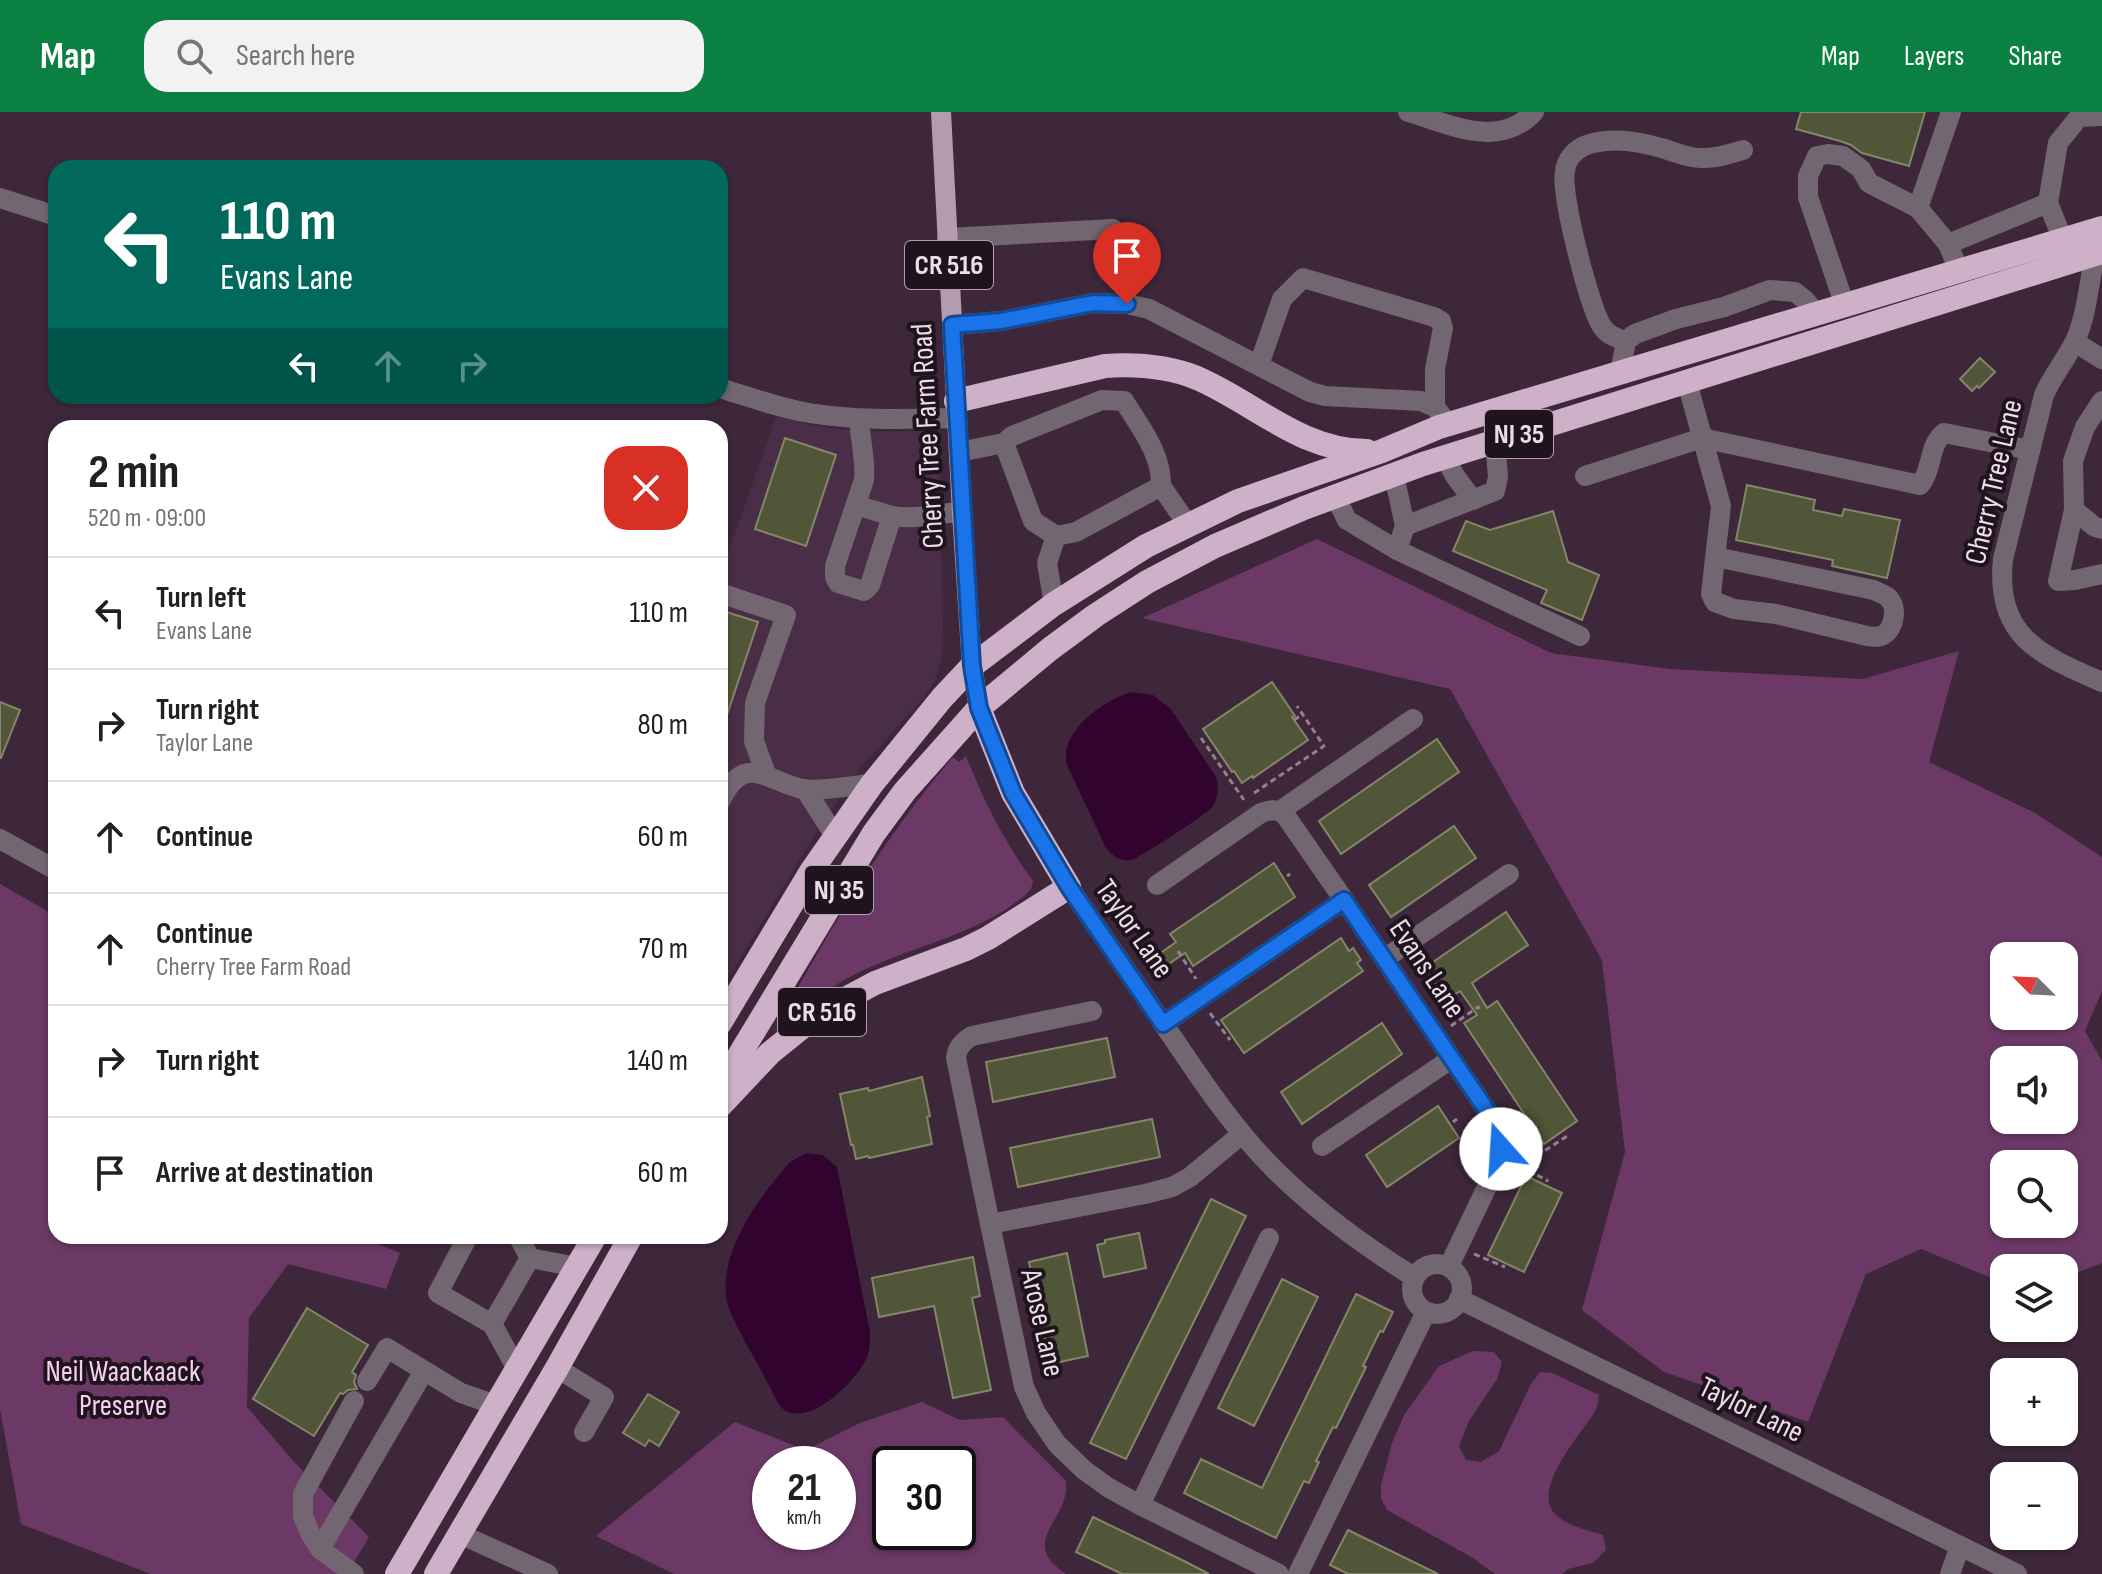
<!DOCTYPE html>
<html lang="en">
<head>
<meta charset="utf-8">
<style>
	:root { --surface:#fff; --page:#f2f2f2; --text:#202124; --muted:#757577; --line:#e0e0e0; --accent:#0b8043 }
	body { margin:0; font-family:"Sofia Sans Condensed",sans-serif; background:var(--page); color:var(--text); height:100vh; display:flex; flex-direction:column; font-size:30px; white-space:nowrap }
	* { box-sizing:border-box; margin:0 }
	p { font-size:26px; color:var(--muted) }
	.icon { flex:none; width:44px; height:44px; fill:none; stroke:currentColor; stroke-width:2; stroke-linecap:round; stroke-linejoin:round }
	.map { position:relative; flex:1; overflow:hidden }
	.side { position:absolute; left:48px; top:308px; width:680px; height:824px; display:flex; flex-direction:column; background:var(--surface); border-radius:24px; box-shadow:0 2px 6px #0004 }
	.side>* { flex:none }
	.top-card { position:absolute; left:48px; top:48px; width:680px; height:244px; border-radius:24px; box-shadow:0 2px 6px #0004; background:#00695c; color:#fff; overflow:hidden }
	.needle { width:52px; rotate:294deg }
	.tools { position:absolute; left:1990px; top:830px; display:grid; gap:16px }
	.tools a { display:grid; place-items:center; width:88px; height:88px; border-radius:16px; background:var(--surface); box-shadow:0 2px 6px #0004; font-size:40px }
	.speed { position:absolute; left:752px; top:1334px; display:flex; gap:16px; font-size:40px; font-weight:700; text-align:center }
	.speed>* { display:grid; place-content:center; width:104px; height:104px; border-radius:50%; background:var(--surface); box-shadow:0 2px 6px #0004; line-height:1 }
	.speed small { font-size:20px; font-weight:400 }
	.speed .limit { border:4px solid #111; border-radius:12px; background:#fff; color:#111 }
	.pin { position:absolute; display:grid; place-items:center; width:68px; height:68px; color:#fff; margin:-82px -34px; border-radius:50% 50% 50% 0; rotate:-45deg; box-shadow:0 0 8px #0007 }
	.pin .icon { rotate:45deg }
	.me { position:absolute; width:88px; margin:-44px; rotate:341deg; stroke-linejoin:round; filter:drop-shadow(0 0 6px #0008) }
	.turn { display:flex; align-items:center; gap:28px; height:168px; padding:0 40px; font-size:36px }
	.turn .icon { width:104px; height:104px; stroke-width:2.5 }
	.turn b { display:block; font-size:56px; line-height:68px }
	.lanes { display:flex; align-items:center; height:76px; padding:0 40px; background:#0003; justify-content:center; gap:40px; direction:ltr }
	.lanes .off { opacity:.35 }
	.round { display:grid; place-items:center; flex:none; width:84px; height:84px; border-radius:24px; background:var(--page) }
	.summary { display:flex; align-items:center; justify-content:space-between; height:136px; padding:0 40px }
	h1 { font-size:48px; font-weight:700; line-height:60px }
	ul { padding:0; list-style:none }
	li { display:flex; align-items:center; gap:24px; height:112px; padding:0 40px; border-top:2px solid var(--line) }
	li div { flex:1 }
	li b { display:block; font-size:30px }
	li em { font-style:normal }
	header { display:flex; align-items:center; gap:48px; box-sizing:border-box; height:112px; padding:0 40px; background:var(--accent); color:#fff }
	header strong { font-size:38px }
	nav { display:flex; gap:44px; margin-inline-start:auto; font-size:28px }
	.search { width:560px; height:72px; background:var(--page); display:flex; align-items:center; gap:20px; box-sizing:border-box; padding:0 28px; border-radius:24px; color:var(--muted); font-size:30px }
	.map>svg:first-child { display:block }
	.built { fill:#4a2d46 }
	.green { fill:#6c3966; fill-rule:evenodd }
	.water { fill:#33032f }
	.building { fill:#525638; stroke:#828767; stroke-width:2 }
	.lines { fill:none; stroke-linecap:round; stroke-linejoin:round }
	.path { stroke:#938090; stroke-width:3; stroke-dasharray:6 4; stroke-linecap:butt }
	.minor { stroke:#726770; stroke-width:20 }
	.major { stroke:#b49cb0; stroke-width:20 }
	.highway { stroke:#ceb0c9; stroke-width:24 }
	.route-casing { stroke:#114b97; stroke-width:20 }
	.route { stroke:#1a73e8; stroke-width:14 }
	.labels { text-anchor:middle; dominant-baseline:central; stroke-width:8; stroke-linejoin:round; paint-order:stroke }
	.shield { fill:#1f141d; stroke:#aea1ac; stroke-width:2 }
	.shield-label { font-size:28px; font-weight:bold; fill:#ecdde9 }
	.street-label { font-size:30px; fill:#ecdde9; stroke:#1f141d }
	.park-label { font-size:30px; fill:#f6d0ef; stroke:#1f141d }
</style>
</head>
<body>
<header>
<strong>Map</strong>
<div class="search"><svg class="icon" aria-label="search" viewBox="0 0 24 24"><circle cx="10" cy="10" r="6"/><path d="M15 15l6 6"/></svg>Search here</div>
<nav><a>Map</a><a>Layers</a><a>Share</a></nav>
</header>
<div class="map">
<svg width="2102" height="1462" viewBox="0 0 2102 1462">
	<rect width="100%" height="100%" fill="#3e273b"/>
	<path class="built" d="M776 305 817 314 846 318 890 320 926 318 939 326 943 512 942 547 936 566 926 583 860 656 815 722 720 880V448L725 449Z"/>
	<g class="green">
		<path d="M1317 427 1551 541 1670 557 1863 567 1959 539 1929 650 2035 701 2102 745V879L2085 919 2102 949V1151L2064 1166V1156H2004V1171L1921 1137 1866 1162 1808 1310 1664 1260 1582 1198 1625 1040 1602 848 1450 577 1142 506ZM2004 844H2064V904H2004ZM2004 948H2064V1008H2004ZM2004 1052H2064V1112H2004Z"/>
		<path d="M966 644C984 689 1004 730 1033 769L1031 777C994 816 923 832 875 853 844 866 815 885 789 905L785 899C834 810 886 723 953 645L959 650Z"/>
		<path d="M0 772 56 804V1124H359L400 1141 386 1177 288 1152 249 1206 247 1295 295 1351 369 1425 347 1462H151L21 1412 0 1297Z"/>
		<path d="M1473 1239 1494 1240 1502 1250 1497 1267 1469 1309 1459 1334 1466 1348 1481 1350 1499 1339 1531 1272 1540 1260 1552 1261 1599 1283C1598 1289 1598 1295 1594 1301 1581 1322 1528 1380 1557 1404 1570 1415 1588 1418 1603 1423L1606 1438 1593 1451 1568 1457 1562 1462H1495L1473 1446 1387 1398 1381 1386V1373L1392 1331 1404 1303 1439 1254Z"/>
		<path d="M922 1290 960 1308 1003 1305 1066 1369C1071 1408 1016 1429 1066 1462H674L596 1424 735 1310 806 1338 860 1311ZM770 1352H838V1420H770ZM958 1352V1420H890V1352Z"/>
	</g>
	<g class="water">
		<path d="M1131 580 1153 583 1171 597 1216 665C1219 674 1219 686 1212 695 1207 702 1140 746 1131 748 1120 750 1111 743 1105 734L1067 653C1058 620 1104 588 1131 580Z"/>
		<path d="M806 1041 823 1043 837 1055 870 1220C870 1231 870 1242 864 1251 851 1274 803 1321 779 1293 768 1271 756 1249 744 1228 739 1217 732 1206 728 1194 715 1147 755 1091 784 1057L790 1050Z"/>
	</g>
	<g class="building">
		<path d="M1801 0H1925L1909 54 1862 41 1851 33 1840 29 1796 17Z"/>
		<path d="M1980 246 1995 260 1979 276 1977 274 1972 279 1960 267Z"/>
		<path d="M785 326 836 343 806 434 755 417Z"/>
		<path d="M1747 373 1815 388 1813 398 1842 404 1844 397 1900 408 1887 466 1832 454 1833 448 1736 428Z"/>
		<path d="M1553 399 1568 450 1599 463 1582 508 1541 491 1547 478 1453 439 1466 409 1490 418Z"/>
		<path d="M720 498 758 510 723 615H720Z"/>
		<path d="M1272 570 1295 604 1292 605 1308 628 1253 666 1252 664 1242 671 1234 659 1232 660 1203 617Z"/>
		<path d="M0 590 20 598 1 646H0Z"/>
		<path d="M1437 627 1459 660 1341 742 1319 709Z"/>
		<path d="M1454 714 1476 746 1391 805 1369 773Z"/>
		<path d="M1274 751 1295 785 1193 854 1185 841 1160 858 1152 847 1176 830 1170 822Z"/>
		<path d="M1506 800 1528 833 1472 871 1487 896 1497 889 1577 1009 1544 1032 1464 911 1477 903 1460 879 1442 891 1420 859Z"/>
		<path d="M1341 826 1349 839 1353 836 1361 848 1357 851 1363 859 1244 941 1221 908Z"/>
		<path d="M1382 911 1402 942 1302 1012 1281 980Z"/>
		<path d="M1107 926 1115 965 993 990 986 950Z"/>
		<path d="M922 965 930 1004 927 1005 932 1032 869 1046 868 1044 856 1047 853 1033H851L840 982 868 976 869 979Z"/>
		<path d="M1438 994 1459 1026 1387 1075 1366 1043Z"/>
		<path d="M1152 1007 1160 1045 1018 1075 1010 1036Z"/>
		<path d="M1526 1064 1562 1081 1524 1160 1488 1143Z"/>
		<path d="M1211 1087 1246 1104 1126 1347 1090 1331Z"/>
		<path d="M1139 1121 1146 1156 1104 1165 1097 1133 1105 1131V1128Z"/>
		<path d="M1067 1141 1088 1244 1050 1252 1029 1150Z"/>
		<path d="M973 1145 980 1184 972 1186 991 1278 953 1286 934 1194 879 1205 872 1166Z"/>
		<path d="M1282 1167 1318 1185 1254 1314 1218 1296Z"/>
		<path d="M1356 1182 1393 1200 1383 1220 1380 1219 1363 1254 1366 1255 1336 1316 1333 1315 1316 1349 1319 1350 1309 1371 1304 1369 1276 1426 1184 1381 1201 1347 1262 1376Z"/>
		<path d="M307 1196 368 1233 352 1260 356 1263 354 1270 357 1277 348 1278 343 1282 340 1281 314 1324 253 1287Z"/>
		<path d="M648 1282 679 1300 659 1334 649 1328 645 1334 623 1321Z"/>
		<path d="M1093 1405 1186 1450 1209 1462H1122L1076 1440Z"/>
		<path d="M1348 1418 1438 1462H1348L1330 1453Z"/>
	</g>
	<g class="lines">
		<g class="path">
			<path d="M1294 608 1303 602"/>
			<path d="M1201 626 1244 688"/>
			<path d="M1254 681 1324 634 1297 594"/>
			<path d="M1287 764 1290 762"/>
			<path d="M1178 839 1196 867"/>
			<path d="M1210 901 1230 928"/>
			<path d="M1451 914 1478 895 1479 897"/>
			<path d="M1453 1010 1457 1007"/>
			<path d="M1519 1055 1547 1068V1070"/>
			<path d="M1520 1055 1567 1024 1566 1022"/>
			<path d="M1474 1142 1505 1155"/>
		</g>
		<g class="minor">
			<path d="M1408 0C1450 12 1499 38 1534 0"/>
			<path d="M0 86 56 104"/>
			<path d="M1918 96 1951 0"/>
			<path d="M947 126 1113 117"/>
			<path d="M2063 128 2048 91 2058 31 2079 5 2102 4"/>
			<path d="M1948 132 2048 91"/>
			<path d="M2095 142C2089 170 2087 203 2075 229 2066 248 2052 264 2044 283L2003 447C1995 525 2040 543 2102 570"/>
			<path d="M1845 194 1808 85V64L1817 44 1828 42 1843 44 1861 57 1869 71 1918 96 1948 132 1959 159"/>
			<path d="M952 213 1001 209 1093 191 1127 192 1149 197 1310 280 1325 284 1421 289 1435 295 1448 312"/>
			<path d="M1626 229C1616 226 1607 223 1601 213 1589 192 1560 82 1565 59 1566 49 1573 40 1582 35 1589 31 1597 30 1605 29 1626 27 1645 31 1665 37 1677 41 1688 46 1701 46 1715 47 1729 42 1743 38"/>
			<path d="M2075 230 2102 247"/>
			<path d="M1259 253 1282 187 1303 166 1434 205 1441 209 1443 216 1435 257V295"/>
			<path d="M1620 261 1626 229 1635 222 1676 207 1724 195 1770 178 1795 180 1805 188 1816 202"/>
			<path d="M1687 270 1721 394 1711 482 1715 490 1734 497 1776 502 1867 524C1872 525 1877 525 1881 524 1895 519 1899 492 1886 484 1885 483 1875 479 1874 478L1716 445"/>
			<path d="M720 276C749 285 779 296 809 301 859 309 907 307 957 306"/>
			<path d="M2102 289 2085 315 2073 349 2074 398 2095 415 2102 417"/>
			<path d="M959 340 1004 331 1012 324 1102 288 1124 289C1140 315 1162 342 1161 374L1076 420 1056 424 1033 409 1004 331"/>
			<path d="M1445 345 1455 364 1473 388"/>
			<path d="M1394 363 1405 414 1397 438 1580 524"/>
			<path d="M1585 364 1702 326 1920 373C1933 357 1928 334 1944 321L2030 338"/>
			<path d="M1161 374 1188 413"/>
			<path d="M1335 384 1347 408 1397 438"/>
			<path d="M856 393 892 404 870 473 864 479 838 471 835 465V454L864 368C866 348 860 327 859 307"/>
			<path d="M2074 398 2058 469 2075 468 2102 462"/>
			<path d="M892 404C916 408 938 401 962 400"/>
			<path d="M1405 414 1495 379 1498 365 1495 329"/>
			<path d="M720 481 786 503 755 591 754 629 766 662"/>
			<path d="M1054 492 1047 451 1056 424"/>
			<path d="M805 677 835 724"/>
			<path d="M720 690C744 638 768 670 803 677 817 680 855 673 872 672"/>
			<path d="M1280 699 1413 607"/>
			<path d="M0 727 56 758"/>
			<path d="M1157 773 1261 701C1270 698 1277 696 1285 703L1344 788"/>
			<path d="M1069 775C1104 825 1138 876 1173 926 1204 972 1235 1018 1274 1057 1316 1099 1364 1134 1414 1165"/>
			<path d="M1384 847 1509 762"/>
			<path d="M1163 912 1344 788 1492 1006C1501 1022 1503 1037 1497 1054L1449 1154"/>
			<path d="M1242 1022 1190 1065 1172 1075 1145 1082 990 1112 1024 1275 1036 1301 1057 1332 1084 1358 1109 1376 1140 1393 1279 1462"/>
			<path d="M1322 1034 1451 947"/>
			<path d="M990 1112 956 946C957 935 963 929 972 924L1092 899"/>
			<path d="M468 1124 438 1181 492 1212 517 1257"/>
			<path d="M518 1124 530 1146 577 1155"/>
			<circle cx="1437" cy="1177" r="25"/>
			<path d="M1459 1187 2017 1462"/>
			<path d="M492 1212 530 1146"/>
			<path d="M557 1256 604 1285 584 1320"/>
			<path d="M367 1269 387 1236 461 1281 496 1293"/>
			<path d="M1140 1393 1269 1126"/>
			<path d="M460 1422 548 1462"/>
			<path d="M320 1437 424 1259"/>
			<path d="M354 1462 320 1437 310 1421 303 1404V1382L354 1289"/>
			<path d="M1298 1462 1426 1200"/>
			<path d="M1950 1462 1960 1434"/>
		</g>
		<path class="major" d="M941 0 962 400 972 554 979 596"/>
		<g class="highway">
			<path d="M956 289 1105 254C1136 252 1167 254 1197 266 1255 291 1301 339 1367 339"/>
			<path d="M720 911 812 758 872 672 942 586 972 554 1054 492 1146 434 1238 389 1382 339 1439 315 2102 116"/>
			<path d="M720 975 874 721 905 679 979 596 1050 537 1096 503 1147 470 1215 434 1304 396 1423 352 2102 140"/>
			<path d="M720 994 770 941 821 900 875 871 966 837 988 826 1069 775 1013 681 979 596"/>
			<path d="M397 1462 595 1124"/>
			<path d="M436 1462 557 1256 631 1124"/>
		</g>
	</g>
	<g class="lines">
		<defs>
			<path id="route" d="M1127 192 1093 191 1001 209 952 213 972 554 979 596 1013 681 1069 775 1163 912 1344 788 1492 1006 1499 1021 1501 1037"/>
		</defs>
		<use href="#route" class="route-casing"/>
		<use href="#route" class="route"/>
	</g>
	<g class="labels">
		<g class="shield">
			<rect x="905" y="129" width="88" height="48" rx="6"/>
			<rect x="1485" y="298" width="68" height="48" rx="6"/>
			<rect x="805" y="754" width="68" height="48" rx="6"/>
			<rect x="778" y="876" width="88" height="48" rx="6"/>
		</g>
		<g class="shield-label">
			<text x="949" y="153">CR 516</text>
			<text x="1519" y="322">NJ 35</text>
			<text x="839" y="778">NJ 35</text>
			<text x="822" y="900">CR 516</text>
		</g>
		<g class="street-label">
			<text transform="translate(928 324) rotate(-93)">Cherry Tree Farm Road</text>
			<text transform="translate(1994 370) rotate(-77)">Cherry Tree Lane</text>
			<text transform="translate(1134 817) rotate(55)">Taylor Lane</text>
			<text transform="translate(1427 857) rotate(56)">Evans Lane</text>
			<text transform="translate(1042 1211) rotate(77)">Arose Lane</text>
			<text transform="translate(1751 1298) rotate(26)">Taylor Lane</text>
		</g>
		<g class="park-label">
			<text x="123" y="1260">Neil Waackaack<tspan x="123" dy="34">Preserve</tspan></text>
		</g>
	</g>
</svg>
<div class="tools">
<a><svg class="needle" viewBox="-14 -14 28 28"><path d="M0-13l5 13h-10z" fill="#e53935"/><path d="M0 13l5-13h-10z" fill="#757577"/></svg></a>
<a><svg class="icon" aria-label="sound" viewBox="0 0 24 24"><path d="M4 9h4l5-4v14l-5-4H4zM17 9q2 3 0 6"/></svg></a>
<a><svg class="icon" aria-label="search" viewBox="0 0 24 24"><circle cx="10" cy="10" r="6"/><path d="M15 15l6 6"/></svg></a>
<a><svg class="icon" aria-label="layers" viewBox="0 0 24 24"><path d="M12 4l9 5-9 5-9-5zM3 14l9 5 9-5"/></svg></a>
<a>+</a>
<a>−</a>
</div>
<div class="speed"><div>21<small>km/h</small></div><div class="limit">30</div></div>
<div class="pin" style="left:1127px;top:192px;background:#d93025"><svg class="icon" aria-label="arrive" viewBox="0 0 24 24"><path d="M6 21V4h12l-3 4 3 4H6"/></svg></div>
<svg class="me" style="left:1501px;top:1037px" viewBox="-20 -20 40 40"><circle r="19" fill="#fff"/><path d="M0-13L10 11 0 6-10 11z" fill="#1a73e8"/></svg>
<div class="top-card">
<div class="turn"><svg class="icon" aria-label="left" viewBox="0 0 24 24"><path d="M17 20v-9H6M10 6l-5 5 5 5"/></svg><div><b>110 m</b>Evans Lane</div></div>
<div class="lanes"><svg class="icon" aria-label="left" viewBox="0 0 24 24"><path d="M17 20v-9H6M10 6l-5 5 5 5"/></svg><svg class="icon off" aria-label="ahead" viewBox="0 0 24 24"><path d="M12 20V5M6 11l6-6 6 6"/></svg><svg class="icon off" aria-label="right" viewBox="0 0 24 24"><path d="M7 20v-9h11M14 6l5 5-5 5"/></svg></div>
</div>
<section class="side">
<div class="summary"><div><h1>2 min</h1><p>520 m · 09:00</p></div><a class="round" style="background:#d93025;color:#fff"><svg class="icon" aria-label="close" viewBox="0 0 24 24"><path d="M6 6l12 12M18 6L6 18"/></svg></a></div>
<ul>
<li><svg class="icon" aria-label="left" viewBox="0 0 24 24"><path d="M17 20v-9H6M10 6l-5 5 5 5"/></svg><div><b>Turn left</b><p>Evans Lane</p></div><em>110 m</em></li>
<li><svg class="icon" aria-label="right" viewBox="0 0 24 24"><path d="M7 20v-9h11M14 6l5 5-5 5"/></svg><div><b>Turn right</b><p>Taylor Lane</p></div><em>80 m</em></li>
<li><svg class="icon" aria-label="ahead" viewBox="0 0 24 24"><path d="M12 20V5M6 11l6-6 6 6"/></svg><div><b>Continue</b></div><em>60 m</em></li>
<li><svg class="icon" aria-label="ahead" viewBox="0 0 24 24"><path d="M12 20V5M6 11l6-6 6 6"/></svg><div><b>Continue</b><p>Cherry Tree Farm Road</p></div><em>70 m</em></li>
<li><svg class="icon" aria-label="right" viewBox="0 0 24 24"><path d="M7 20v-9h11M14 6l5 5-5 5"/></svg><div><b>Turn right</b></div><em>140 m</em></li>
<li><svg class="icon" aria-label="arrive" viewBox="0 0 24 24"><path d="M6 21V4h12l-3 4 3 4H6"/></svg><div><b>Arrive at destination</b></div><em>60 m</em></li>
</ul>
</section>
</div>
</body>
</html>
